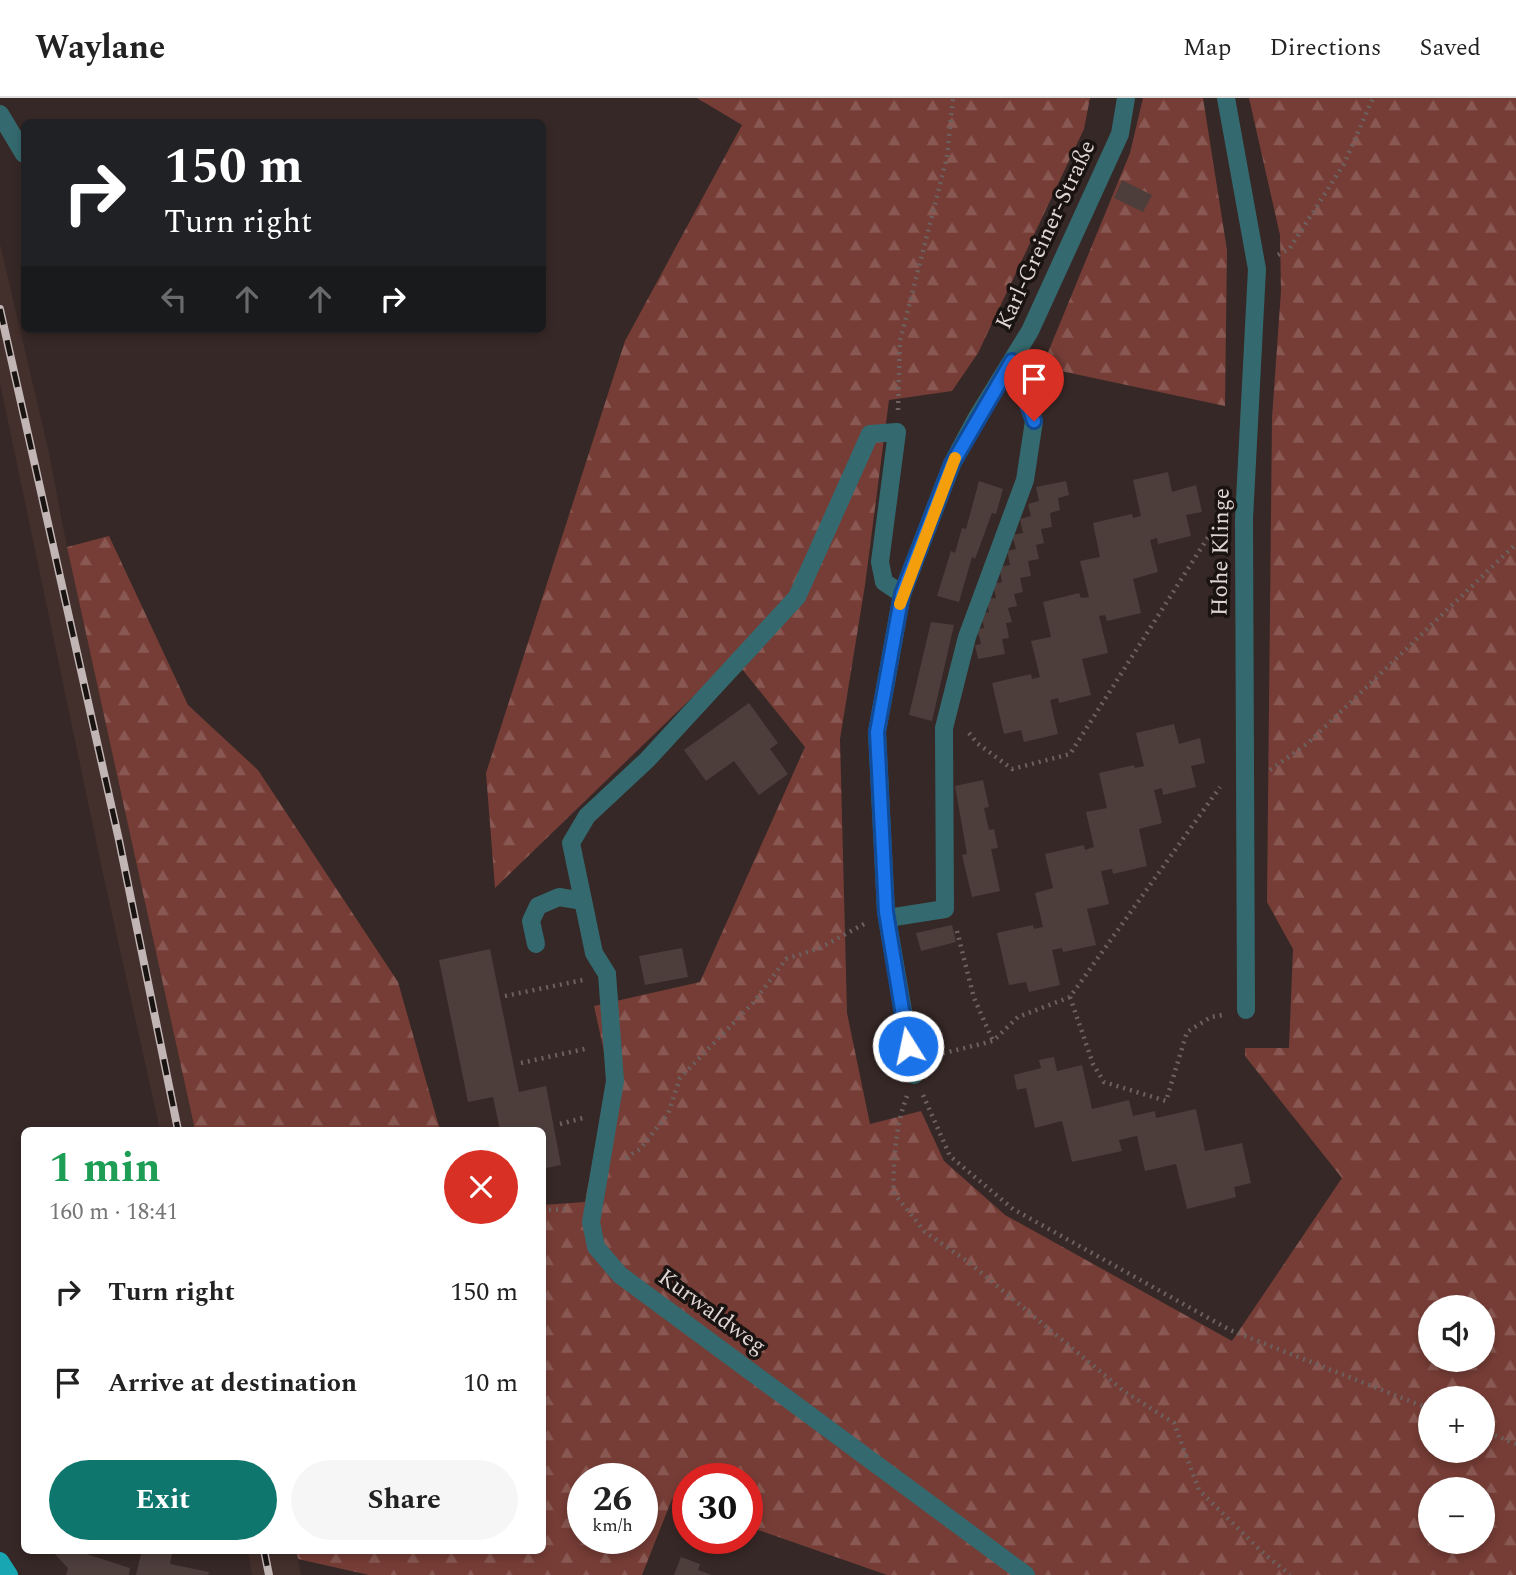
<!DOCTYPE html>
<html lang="en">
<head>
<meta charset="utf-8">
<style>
	:root { --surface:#fff; --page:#f6f6f6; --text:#222; --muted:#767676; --line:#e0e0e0; --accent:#0f766e }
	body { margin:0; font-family:Spectral,serif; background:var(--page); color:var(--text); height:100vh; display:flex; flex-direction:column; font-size:26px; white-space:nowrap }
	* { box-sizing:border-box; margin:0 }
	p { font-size:23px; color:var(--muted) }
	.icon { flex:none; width:38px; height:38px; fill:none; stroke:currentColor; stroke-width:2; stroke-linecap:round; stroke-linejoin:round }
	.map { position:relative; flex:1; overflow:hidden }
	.sheet { position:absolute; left:21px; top:1029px; width:525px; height:427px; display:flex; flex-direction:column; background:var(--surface); border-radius:10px; box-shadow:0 4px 10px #0003 }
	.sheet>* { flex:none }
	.hud { position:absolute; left:21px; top:21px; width:525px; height:214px; border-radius:10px; box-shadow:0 4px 10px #0003; background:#202124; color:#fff; overflow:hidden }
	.tools { position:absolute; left:1418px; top:1197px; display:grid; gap:14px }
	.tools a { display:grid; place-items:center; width:77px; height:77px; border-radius:50%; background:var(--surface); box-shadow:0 4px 10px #0003; font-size:35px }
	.speed { position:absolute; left:567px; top:1365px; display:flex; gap:14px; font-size:35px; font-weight:700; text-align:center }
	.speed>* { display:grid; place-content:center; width:91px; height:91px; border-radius:50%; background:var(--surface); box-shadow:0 4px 10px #0003; line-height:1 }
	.speed small { font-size:18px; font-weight:400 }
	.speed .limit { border:10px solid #d22; background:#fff; color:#111 }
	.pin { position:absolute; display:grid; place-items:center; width:60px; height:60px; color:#fff; margin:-72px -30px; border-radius:50% 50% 50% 0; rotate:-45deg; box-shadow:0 0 7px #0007 }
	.pin .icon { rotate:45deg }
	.me { position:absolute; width:77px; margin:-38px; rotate:350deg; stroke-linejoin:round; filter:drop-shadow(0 0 5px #0008) }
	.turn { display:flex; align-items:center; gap:24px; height:147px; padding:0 28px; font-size:32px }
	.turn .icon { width:91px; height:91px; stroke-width:2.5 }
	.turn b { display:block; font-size:49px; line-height:60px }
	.lanes { display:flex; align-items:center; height:66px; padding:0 28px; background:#0003; justify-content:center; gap:35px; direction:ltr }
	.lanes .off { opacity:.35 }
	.round { display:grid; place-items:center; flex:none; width:74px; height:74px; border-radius:37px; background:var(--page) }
	.head { display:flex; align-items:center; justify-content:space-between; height:119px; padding:0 28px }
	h1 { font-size:42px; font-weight:700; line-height:52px; color:#1e9e55 }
	.primary-button { display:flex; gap:14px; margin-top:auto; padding:14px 28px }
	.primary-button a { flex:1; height:80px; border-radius:42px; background:var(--accent); color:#fff; font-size:28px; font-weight:700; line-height:80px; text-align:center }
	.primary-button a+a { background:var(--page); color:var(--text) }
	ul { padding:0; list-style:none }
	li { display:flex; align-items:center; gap:21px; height:91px; padding:0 28px }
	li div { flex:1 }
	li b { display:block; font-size:26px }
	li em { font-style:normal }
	header { display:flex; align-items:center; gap:42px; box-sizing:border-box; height:98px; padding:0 35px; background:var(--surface); border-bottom:2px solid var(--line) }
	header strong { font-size:33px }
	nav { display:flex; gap:38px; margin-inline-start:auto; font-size:24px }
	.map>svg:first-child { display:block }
	.built { fill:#432f2b }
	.forest { fill:url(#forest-firs); fill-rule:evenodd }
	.building { fill:#4d3e3c }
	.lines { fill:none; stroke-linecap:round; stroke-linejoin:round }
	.path { stroke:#6d615f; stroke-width:4.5; stroke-dasharray:2 5; stroke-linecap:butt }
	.lane { stroke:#346a6f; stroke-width:18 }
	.street { stroke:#346a6f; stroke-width:18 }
	.primary { stroke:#17a6b2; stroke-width:18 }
	.rail-casing { stroke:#c1b6b5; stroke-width:8 }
	.rail { stroke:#191312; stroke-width:5; stroke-dasharray:16; stroke-linecap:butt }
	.route-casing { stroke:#114b97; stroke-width:18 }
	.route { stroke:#1a73e8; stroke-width:12 }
	.slow { stroke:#f59e0b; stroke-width:12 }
	.labels { text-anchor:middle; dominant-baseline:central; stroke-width:7; stroke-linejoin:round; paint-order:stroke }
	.street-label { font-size:23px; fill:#dfd5d4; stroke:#191312 }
</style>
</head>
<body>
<header>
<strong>Waylane</strong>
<nav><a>Map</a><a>Directions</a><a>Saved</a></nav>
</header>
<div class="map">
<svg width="1516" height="1477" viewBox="0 0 1516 1477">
	<defs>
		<pattern id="forest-firs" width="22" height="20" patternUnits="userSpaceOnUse" patternTransform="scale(1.75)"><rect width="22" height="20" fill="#763d36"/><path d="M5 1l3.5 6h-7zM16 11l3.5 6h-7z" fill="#895852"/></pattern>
	</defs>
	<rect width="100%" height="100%" fill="#362826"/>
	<g class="built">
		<path d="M0 146 49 355 67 449 195 1032H160L102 771 0 285Z"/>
		<path d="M248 1453H296L301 1477H252Z"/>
	</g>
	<g class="forest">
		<path d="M697 0H1090L1084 31 978 255 952 293 889 302 865 487 840 641 847 915 870 1026 921 1013 944 1063 1005 1117 1232 1243 1342 1080 1245 958V950H1289L1293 851 1267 804 1272 320 1281 193 1280 137 1249 0H1516V1477H887L747 1428V1381H688V1406L672 1401 642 1477H369L298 1461 296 1453 542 1452 543 1107 585 1104 609 976 594 908 700 884 805 649 733 560 495 790 486 675 625 243 742 27ZM1430 1209H1482V1262H1430ZM1430 1300H1482V1353H1430ZM583 1381H642V1440H583ZM1430 1391H1482V1444H1430Z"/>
		<path d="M1143 0H1203L1227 152 1225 308 1042 269 1130 55Z"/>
		<path d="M109 438 188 607 258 672 398 884 440 1032H195L67 449Z"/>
	</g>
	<g class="building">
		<path d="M1122 82 1152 97 1143 114 1114 100Z"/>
		<path d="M1168 374 1172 394 1196 387 1202 414 1186 417 1191 438 1158 446 1157 440 1150 442 1158 474 1133 481 1141 515 1107 523 1105 517 1099 518 1108 555 1082 561 1091 597 1059 605 1058 600 1050 602 1058 636 1024 644 1021 632 1004 636 992 585 1031 576 1032 581 1040 579 1031 543 1051 539 1043 504 1079 495 1081 500 1089 499 1080 463 1100 459 1093 425 1132 416 1133 420 1141 418 1133 382Z"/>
		<path d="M979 383 1003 391 996 416 992 415 975 461 972 459 959 504 937 498 951 453 955 455 962 430 966 431Z"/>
		<path d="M1066 383 1069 397 1058 400 1060 412 1050 415 1052 429 1041 431 1044 445 1036 447 1039 461 1028 463 1031 478 1020 480 1023 494 1014 496 1017 508 1008 510 1012 524 1006 525 1009 540 1002 541 1005 556 978 561 975 547 981 546 977 531 984 530 981 516 989 514 986 501 996 500 993 486 1002 484 999 469 1010 467 1007 453 1016 451 1012 437 1023 435 1020 421 1031 418 1028 406 1039 403 1036 389Z"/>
		<path d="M931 524 954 527 932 623 909 617Z"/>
		<path d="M749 605 778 645 770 651 788 676 759 697 734 663 706 683 684 652Z"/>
		<path d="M1174 626 1179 646 1200 640 1205 665 1191 668 1196 689 1163 697 1162 690 1154 692 1162 725 1139 731 1147 768 1113 776 1112 771 1101 773 1109 806 1087 811 1096 847 1063 854 1062 850 1052 852 1060 887 1029 894 1026 884 1009 887 997 835 1033 827 1034 831 1043 829 1035 795 1053 790 1045 756 1084 747 1085 752 1094 749 1086 714 1107 710 1099 675 1134 667 1135 670 1144 668 1136 635Z"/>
		<path d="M983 682 989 709 984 710 989 732 994 731 998 750 991 751 1000 793 972 799 962 757 967 756 955 688Z"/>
		<path d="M952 827 956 844 921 853 916 835Z"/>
		<path d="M682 850 688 879 645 887 639 858Z"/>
		<path d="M490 851 519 994 546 988 561 1067 542 1071V1032H500L493 999 468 1004 439 862Z"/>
		<path d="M1054 959 1057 973 1082 967 1092 1011 1129 1002 1133 1018 1155 1013 1156 1020 1196 1011 1205 1053 1242 1045 1251 1085 1234 1089 1236 1099 1187 1111 1176 1066 1145 1073 1137 1038 1119 1042 1122 1053 1072 1064 1062 1023 1035 1030 1026 990 1017 992 1014 977 1041 970 1039 962Z"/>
		<path d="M51 1452H74L130 1470 129 1477H66L68 1470Z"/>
		<path d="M142 1452H173L170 1466 209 1474 208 1477H136Z"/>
		<path d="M681 1459 700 1466 698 1472 712 1477H674Z"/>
	</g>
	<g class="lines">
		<g class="path">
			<path d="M1278 157 1290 150 1344 66 1373 0"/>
			<path d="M898 312 900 243 947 59 953 0"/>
			<path d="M969 635 977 645 1012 671 1070 656 1219 422"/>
			<path d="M1270 672 1308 645 1516 446"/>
			<path d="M957 833 974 900 993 943"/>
			<path d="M505 898 583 882"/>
			<path d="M1070 899 1093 966 1104 984 1166 1003 1187 934 1211 919 1222 917"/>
			<path d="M936 957 993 943 1018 919 1070 899 1220 689"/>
			<path d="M521 965 589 950"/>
			<path d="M923 997 950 1058 1013 1111 1230 1232 1430 1311"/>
			<path d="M907 998C895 1029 894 1061 893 1094L925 1134 967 1163 1125 1294 1174 1325 1199 1392 1261 1453 1290 1477"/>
			<path d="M560 1026 583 1020"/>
			<path d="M626 1060 640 1051 668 1016 680 980 753 905 786 861 820 850 864 826"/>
			<path d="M542 1112 569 1111"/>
			<path d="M1482 1332 1516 1346"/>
		</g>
		<g class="lane">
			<path d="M0 16 24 56"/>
			<path d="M888 820 945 811 944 630 967 539 1025 382 1034 323 1012 263"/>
			<path d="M536 846 531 823 538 808 559 799 583 803"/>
			<path d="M607 876 594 855 571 745 587 718 647 662 797 499 870 336 897 334 880 464 884 484 902 496"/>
		</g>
		<g class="street">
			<path d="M1226 0 1257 171 1244 421 1246 912"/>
			<path d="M607 876 615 983 591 1124 596 1149 620 1177 1026 1477"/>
			<path d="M914 977 886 814 877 634 902 496 952 366 976 321 1030 233 1120 36 1126 0"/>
		</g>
		<path class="primary" d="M0 1463 9 1477"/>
		<defs>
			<g id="rail">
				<path d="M0 211 119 742 178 1032"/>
				<path d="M264 1452 269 1477"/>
			</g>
		</defs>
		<use href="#rail" class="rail-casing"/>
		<use href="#rail" class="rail"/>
	</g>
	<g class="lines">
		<defs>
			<path id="route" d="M908 948 886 814 877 634 902 496 952 366 1012 263 1034 323"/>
		</defs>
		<use href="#route" class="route-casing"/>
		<use href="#route" class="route"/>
		<path class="slow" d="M900 506 955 360"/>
	</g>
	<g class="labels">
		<g class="street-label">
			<text transform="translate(1046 137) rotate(-65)">Karl-Greiner-Straße</text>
			<text transform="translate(1221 454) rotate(-89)">Hohe Klinge</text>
			<text transform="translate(712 1214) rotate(36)">Kurwaldweg</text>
		</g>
	</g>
</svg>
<div class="tools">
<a><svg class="icon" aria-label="sound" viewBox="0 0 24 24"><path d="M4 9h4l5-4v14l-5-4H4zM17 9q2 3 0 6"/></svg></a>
<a>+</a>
<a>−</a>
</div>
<div class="speed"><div>26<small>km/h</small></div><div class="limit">30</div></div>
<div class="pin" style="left:1034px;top:323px;background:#d93025"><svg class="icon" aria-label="arrive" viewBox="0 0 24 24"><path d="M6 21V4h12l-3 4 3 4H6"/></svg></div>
<svg class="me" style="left:908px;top:948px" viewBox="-20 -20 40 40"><circle r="17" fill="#1a73e8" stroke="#fff" stroke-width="3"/><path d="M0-11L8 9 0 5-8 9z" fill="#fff"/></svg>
<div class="hud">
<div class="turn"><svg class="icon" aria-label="right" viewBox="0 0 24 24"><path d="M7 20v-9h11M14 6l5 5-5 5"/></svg><div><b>150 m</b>Turn right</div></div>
<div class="lanes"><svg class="icon off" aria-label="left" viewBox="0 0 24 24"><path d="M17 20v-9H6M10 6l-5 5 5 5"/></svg><svg class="icon off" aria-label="ahead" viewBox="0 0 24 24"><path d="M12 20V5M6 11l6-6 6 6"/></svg><svg class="icon off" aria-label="ahead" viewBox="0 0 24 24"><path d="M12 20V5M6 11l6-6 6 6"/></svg><svg class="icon" aria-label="right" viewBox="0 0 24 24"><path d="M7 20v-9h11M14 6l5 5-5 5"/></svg></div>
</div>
<section class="sheet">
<div class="head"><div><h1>1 min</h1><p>160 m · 18:41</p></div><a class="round" style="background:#d93025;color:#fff"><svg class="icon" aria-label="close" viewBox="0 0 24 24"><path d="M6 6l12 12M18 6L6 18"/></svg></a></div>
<ul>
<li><svg class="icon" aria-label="right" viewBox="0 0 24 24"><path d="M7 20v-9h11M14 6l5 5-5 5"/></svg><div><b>Turn right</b></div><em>150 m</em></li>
<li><svg class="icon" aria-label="arrive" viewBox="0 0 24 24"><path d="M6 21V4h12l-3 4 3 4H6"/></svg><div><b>Arrive at destination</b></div><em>10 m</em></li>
</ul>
<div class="primary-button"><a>Exit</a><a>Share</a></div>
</section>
</div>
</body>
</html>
